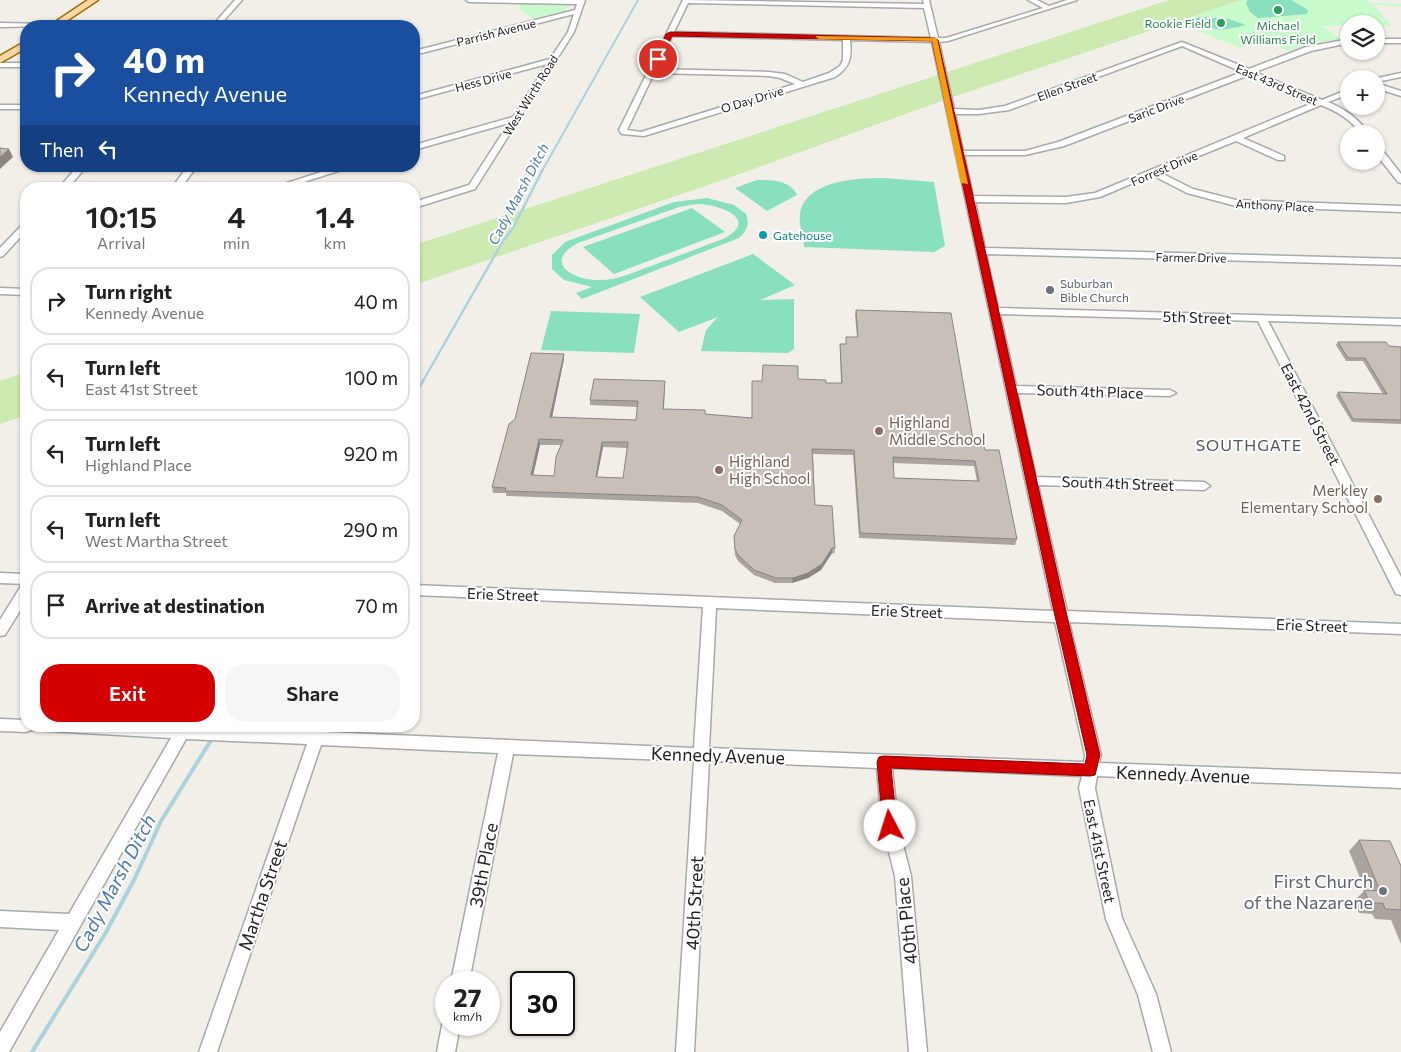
<!DOCTYPE html>
<html lang="en">
<head>
<meta charset="utf-8">
<style>
	:root { --surface:#fff; --page:#f6f6f6; --text:#222; --muted:#767676; --line:#e0e0e0; --accent:#d40000 }
	body { margin:0; font-family:Commissioner,sans-serif; background:var(--page); color:var(--text); height:100vh; display:flex; flex-direction:column; font-size:19px; white-space:nowrap }
	* { box-sizing:border-box; margin:0 }
	p { font-size:16px; color:var(--muted) }
	.icon { flex:none; width:28px; height:28px; fill:none; stroke:currentColor; stroke-width:2; stroke-linecap:round; stroke-linejoin:round }
	.map { position:relative; flex:1; overflow:hidden }
	.panel { position:absolute; left:20px; top:182px; width:400px; height:550px; display:flex; flex-direction:column; background:var(--surface); border-radius:20px; box-shadow:0 1px 4px #0004 }
	.panel>* { flex:none }
	.banner { position:absolute; left:20px; top:20px; width:400px; height:152px; border-radius:20px; box-shadow:0 1px 4px #0004; background:#1a4fa0; color:#fff; overflow:hidden }
	.tools { position:absolute; left:1340px; top:15px; display:grid; gap:10px }
	.tools a { display:grid; place-items:center; width:45px; height:45px; border-radius:50%; background:var(--surface); box-shadow:0 1px 4px #0004; font-size:25px }
	.speed { position:absolute; left:435px; top:971px; display:flex; gap:10px; font-size:25px; font-weight:700; text-align:center }
	.speed>* { display:grid; place-content:center; width:65px; height:65px; border-radius:50%; background:var(--surface); box-shadow:0 1px 4px #0004; line-height:1 }
	.speed small { font-size:12px; font-weight:400 }
	.speed .limit { border:2px solid #111; border-radius:8px; background:#fff; color:#111 }
	.pin { position:absolute; display:grid; place-items:center; width:42px; height:42px; color:#fff; margin:-21px; border:2px solid #fff; border-radius:50%; box-shadow:0 1px 5px #0007 }
	.me { position:absolute; width:55px; margin:-28px; rotate:355deg; stroke-linejoin:round; filter:drop-shadow(0 0 4px #0008) }
	.turn { display:flex; align-items:center; gap:18px; height:105px; padding:0 20px; font-size:22px }
	.turn .icon { width:65px; height:65px; stroke-width:2.5 }
	.turn b { display:block; font-size:35px; line-height:42px }
	.then { display:flex; align-items:center; height:48px; padding:0 20px; background:#0003; gap:10px; font-size:19px }
	.eta { display:flex; justify-content:space-evenly; align-items:center; height:85px; text-align:center }
	.eta b { font-size:30px; font-weight:600; line-height:35px }
	.cta { display:flex; gap:10px; margin-top:auto; padding:10px 20px }
	.cta a { flex:1; height:58px; border-radius:20px; background:var(--accent); color:#fff; font-size:20px; font-weight:600; line-height:58px; text-align:center }
	.cta a+a { background:var(--page); color:var(--text) }
	ul { padding:0; list-style:none }
	li { display:flex; align-items:center; gap:15px; height:68px; margin:0 10px 8px; padding:0 10px; border:2px solid var(--line); border-radius:20px }
	li div { flex:1 }
	li b { display:block; font-size:19px }
	li em { font-style:normal }
	.map>svg:first-child { display:block }
	.grass { fill:#cdebb0 }
	.park { fill:#c8facc }
	.pitch { fill:#88e0be; fill-rule:evenodd }
	.lines { fill:none; stroke-linecap:round; stroke-linejoin:round }
	.stream-far3 { stroke:#aad3df; stroke-width:2 }
	.stream-far2 { stroke:#aad3df; stroke-width:2.5 }
	.stream-far1 { stroke:#aad3df; stroke-width:3 }
	.stream { stroke:#aad3df; stroke-width:4 }
	.minor-casing { stroke:#a9a9a9; stroke-width:3 }
	.major-casing { stroke:#a06b00; stroke-width:3 }
	.minor { fill:#fff; fill-rule:evenodd }
	.major { fill:#fcd6a4; fill-rule:evenodd }
	.wall { fill:#aba49e; fill-rule:evenodd }
	.shaded-wall { fill:#8b8681 }
	.building { fill:#c7bfb8; stroke:#8b8681; fill-rule:evenodd }
	.route { fill:#d40000; stroke:#8a0000 }
	.slow { fill:#f59e0b }
	.leisure-dot { fill:#2e9e5b; stroke:#fff; stroke-width:2 }
	.culture-dot { fill:#0f9aa8; stroke:#fff; stroke-width:2 }
	.worship-dot { fill:#6b7280; stroke:#fff; stroke-width:2 }
	.education-dot { fill:#8d6e63; stroke:#fff; stroke-width:2 }
	.labels { text-anchor:middle; dominant-baseline:central; stroke-width:4; stroke-linejoin:round; paint-order:stroke }
	.far-leisure-label { font-size:12px; fill:#27864d; stroke:#fff; text-anchor:end }
	.far-street-label { font-size:12px; fill:#222; stroke:#fff }
	.far-culture-label { font-size:12px; fill:#0d838f; stroke:#fff; text-anchor:start }
	.far-worship-label { font-size:12px; fill:#5b616d; stroke:#fff; text-anchor:start }
	.far-water-label { font-size:14px; font-style:italic; fill:#4a7aab; stroke:#fff }
	.street-label { font-size:15px; fill:#222; stroke:#fff }
	.education-label { font-size:15px; fill:#785e54; stroke:#fff; text-anchor:start }
	.neighbourhood-label { font-size:16px; letter-spacing:1px; fill:#555; stroke:#fff }
	.near-street-label { font-size:18px; fill:#222; stroke:#fff }
	.near-worship-label { font-size:18px; fill:#5b616d; stroke:#fff; text-anchor:end }
	.near-water-label { font-size:19px; font-style:italic; fill:#4a7aab; stroke:#fff }
</style>
</head>
<body>
<div class="map">
<svg width="1401" height="1052" viewBox="0 0 1401 1052">
	<rect width="100%" height="100%" fill="#f2efe9"/>
	<g class="grass">
		<path d="M1169 0H1242L947 99 723 180 414 285V245Z"/>
		<path d="M26 372V415L0 424V381Z"/>
	</g>
	<g class="park">
		<path d="M1242 0H1367L1370 3 1401 4V6L1373 5 1392 26 1349 24V26H1323L1341 39 1314 43 1289 51 1263 40 1240 48 1177 22Z"/>
		<path d="M520 4 572 5 563 11 533 19 519 8Z"/>
	</g>
	<g class="pitch">
		<path d="M1248 0H1291L1308 10 1307 14 1258 18 1250 12 1246 3Z"/>
		<path d="M1202 17 1229 19 1246 25C1216 32 1218 31 1191 19Z"/>
		<path d="M884 178 934 182 945 246 934 252 804 247C804 236 798 224 800 213 807 180 857 178 884 178Z"/>
		<path d="M757 180C772 180 790 180 797 195L767 211 735 188Z"/>
		<path d="M707 198 734 205 746 214C750 224 747 231 739 238L582 299 576 293 592 287 564 280 552 269V255L565 242 674 202ZM697 204C718 204 762 219 723 239 699 248 675 257 651 266 634 272 618 280 600 280 573 281 542 262 578 243L679 207Z"/>
		<path d="M692 208 725 232 614 274 583 247Z"/>
		<path d="M753 254 795 285 760 300 794 299V349L788 353 701 351 706 330 718 317 679 332 640 297Z"/>
		<path d="M551 311 640 314 634 353 541 350Z"/>
	</g>
	<g class="lines">
		<path class="stream-far3" d="M541 173 638 0"/>
		<path class="stream-far2" d="M415 395 503 241 513 228 542 171"/>
		<path class="stream-far1" d="M414 397 416 394"/>
		<path class="stream" d="M32 1052 105 934 135 878 161 821 213 737"/>
		<defs>
			<g id="minor">
				<path d="M235 0H242L219 26H212Z"/>
				<path d="M466 0H585L574 32 475 189 414 208V202L469 185 509 123 414 150V145L513 117 547 64 414 100V96L550 59 568 32 574 14 414 55V51L575 10 577 4 469 2Z"/>
				<path d="M683 0 924 4 923 0H929L938 38H946L1043 8 1028 0H1037L1049 6 1067 0H1077L948 41 939 42 954 109 979 110 1005 106 1182 42 1249 69 1306 47 1349 39V43L1311 51 1255 72 1322 100 1349 89V94L1328 102C1345 109 1359 119 1369 134H1361C1352 120 1336 111 1321 105L1243 138 1284 156V160H1278L1236 141 1159 172 1193 189 1236 200 1401 206V212L1236 206 1187 193 1152 175 1100 197 1066 203 975 202 985 248 1401 259V265L986 254 998 308 1401 319V325L1268 321 1401 577V595L1396 594 1394 590 1258 321 1000 314 1016 386 1170 390 1176 393 1170 396 1017 393 1036 477 1204 482 1210 486 1204 490 1038 485 1067 611 1401 624V634L1069 622 1101 755 1099 763 1401 774V788L1097 776 1095 788 1122 918 1156 994 1171 1052H1153L1138 995 1106 919 1079 788 1082 776 892 768 898 825 911 876 927 1052H909L895 876 882 825 877 768 709 761 694 1052H676L694 761 513 754 469 982H451L498 753 321 745 217 1052H199L307 744 186 739 9 1052H0V1032L59 930 0 927V911L69 914 171 738 31 730 26 732 0 731V719L26 720V726H183L694 748 703 607 414 595V585L1053 611 932 42 850 40C852 58 850 67 835 77L644 136 622 134 619 130ZM688 3 924 8 931 38 674 32ZM672 36 843 40V60L840 66 829 73 803 82 785 74 769 72 656 69ZM1182 46 1242 72 1058 142 1025 151H963L955 114H979L1009 110ZM654 73 769 76 780 78 795 84 641 132 627 130ZM1249 75 1315 102 1095 193 1066 197 973 196 964 155H1025L1064 146ZM716 608 1055 622 1085 755 1084 762 709 748Z"/>
				<path d="M0 23 50 24 53 26 0 27Z"/>
				<rect x="1376" y="39" width="25" height="4"/>
				<rect x="0" y="63" width="26" height="4"/>
				<path d="M1401 73V77L1376 82V79H1373Z"/>
				<path d="M1376 83 1401 91V96L1376 88Z"/>
				<rect x="0" y="105" width="26" height="4"/>
				<path d="M1376 146H1379L1401 174V183L1398 182 1376 154Z"/>
				<path d="M78 166H87L67 189H58Z"/>
				<path d="M188 166H197L180 189H171Z"/>
				<path d="M340 166H354L282 189H268Z"/>
				<path d="M26 223V231L3 256 0 257V248L23 224Z"/>
				<path d="M0 288 26 289V295L0 294Z"/>
				<path d="M0 573 26 574V584L0 583Z"/>
				<path d="M26 585V601L5 635 0 636V620L21 586Z"/>
				<path d="M446 1018V1025H460L455 1052H437L442 1025Z"/>
			</g>
			<g id="major">
				<path d="M88 0H98L59 26H49Z"/>
				<path d="M26 41V48L0 63V56Z"/>
			</g>
		</defs>
		<use href="#minor" class="minor-casing"/>
		<use href="#major" class="major-casing"/>
		<use href="#minor" class="minor"/>
		<use href="#major" class="major"/>
	</g>
	<g class="wall">
		<path d="M856 310 974 445 985 450 1017 539 1015 545 859 538 853 455 813 454 815 505 835 548 834 554 832 553 821 570 808 578 792 583H775L754 575 738 561 735 555 734 536 740 524 722 511 698 503 506 496V493H493L492 487 515 419 564 354V359L552 417 636 420 637 407 590 405V400L665 386 664 409 705 414 751 418 762 381 798 379 826 383H841L840 349V344H846V337H857L855 315ZM540 445H561L554 476 533 475ZM603 447 627 448 623 478 597 477ZM893 463 974 466 977 481 894 478Z"/>
		<path d="M1338 342 1401 347V424L1352 422 1336 396 1338 392 1383 394 1363 361H1346L1336 345Z"/>
		<path d="M1359 840 1401 866V944L1391 920 1375 919 1372 914 1359 913 1354 901 1365 890 1349 851Z"/>
	</g>
	<g class="shaded-wall">
		<path d="M9 149 13 157 0 169V157Z"/>
		<path d="M564 354V359L551 422 550 417Z"/>
		<path d="M539 439 540 445 532 480 531 475Z"/>
		<path d="M602 442 603 447 596 482V477Z"/>
		<path d="M832 548V553L821 570 808 578 792 583 793 578Z"/>
	</g>
	<g class="building">
		<path d="M0 148 9 149 0 157Z"/>
		<path d="M856 310 951 313 974 445H984L985 450H999L1017 539 860 533 854 450 812 449 815 505 832 506 835 548H832L822 564 808 573 793 578H776L754 570 738 555 735 549 734 536 742 520 722 505 698 497 505 491 506 488 492 487 509 424 515 419 531 353 564 354 550 417 636 420 638 401 590 400 594 379 665 381 663 409 705 410V414L752 418V381H762L763 365 798 366V379L826 380V383H842L840 344H846V337H858ZM539 439 563 440 556 457 554 476 531 475ZM602 442H628L623 478 596 477ZM893 457 975 461 979 481 894 478Z"/>
		<path d="M1338 342H1386L1389 346 1401 347V420L1353 419 1338 392 1387 394 1365 358H1348Z"/>
		<path d="M1359 840 1390 841 1401 866V910L1385 909 1383 903H1370L1364 890 1380 891Z"/>
	</g>
	<path class="route" d="M670 32 935 38 938 40 1067 616 1100 755 1095 775 1090 776 891 768 897 826 895 830 890 832 885 830 883 826 877 762 879 757 884 756 1085 764 1087 755 1055 616 932 41 672 36 661 59 655 61 666 34Z"/>
	<path class="slow" d="M816 36 937 38 968 184 961 183 932 41 819 39 816 37Z"/>
	<g class="leisure-dot">
		<circle cx="1278" cy="10" r="5"/>
		<circle cx="1221" cy="23" r="5"/>
	</g>
	<circle class="culture-dot" cx="763" cy="235" r="5"/>
	<g class="worship-dot">
		<circle cx="1050" cy="290" r="5"/>
		<circle cx="1383" cy="891" r="5"/>
	</g>
	<g class="education-dot">
		<circle cx="879" cy="431" r="5"/>
		<circle cx="719" cy="470" r="5"/>
		<circle cx="1378" cy="499" r="5"/>
	</g>
	<g class="labels">
		<g class="far-leisure-label">
			<text x="1211" y="23">Rookie Field</text>
			<text x="1278" y="25" text-anchor="middle">Michael<tspan x="1278" dy="14">Williams Field</tspan></text>
		</g>
		<g class="far-street-label">
			<text transform="translate(496 32) rotate(-14)">Parrish Avenue</text>
			<text transform="translate(483 80) rotate(-15)">Hess Drive</text>
			<text transform="translate(1277 84) rotate(23)">East 43rd Street</text>
			<text transform="translate(1067 86) rotate(-20)">Ellen Street</text>
			<text transform="translate(530 95) rotate(-58)">West Wirth Road</text>
			<text transform="translate(752 99) rotate(-17)">O Day Drive</text>
			<text transform="translate(1156 108) rotate(-21)">Saric Drive</text>
			<text transform="translate(1164 168) rotate(-23)">Forrest Drive</text>
			<text transform="translate(1275 205) rotate(3)">Anthony Place</text>
			<text transform="translate(1191 257) rotate(1)">Farmer Drive</text>
		</g>
		<g class="far-culture-label">
			<text x="773" y="235">Gatehouse</text>
		</g>
		<g class="far-worship-label">
			<text x="1060" y="283">Suburban<tspan x="1060" dy="14">Bible Church</tspan></text>
		</g>
		<g class="far-water-label">
			<text transform="translate(518 194) rotate(-62)">Cady Marsh Ditch</text>
		</g>
		<g class="street-label">
			<text transform="translate(1197 317) rotate(2)">5th Street</text>
			<text transform="translate(1090 391) rotate(2)">South 4th Place</text>
			<text transform="translate(1311 414) rotate(63)">East 42nd Street</text>
			<text transform="translate(1118 483) rotate(2)">South 4th Street</text>
			<text transform="translate(503 594) rotate(2)">Erie Street</text>
			<text transform="translate(907 611) rotate(2)">Erie Street</text>
			<text transform="translate(1312 625) rotate(2)">Erie Street</text>
			<text transform="translate(1100 851) rotate(78)">East 41st Street</text>
		</g>
		<g class="education-label">
			<text x="889" y="422">Highland<tspan x="889" dy="17">Middle School</tspan></text>
			<text x="729" y="461">Highland<tspan x="729" dy="17">High School</tspan></text>
			<text x="1368" y="490" text-anchor="end">Merkley<tspan x="1368" dy="17">Elementary School</tspan></text>
		</g>
		<g class="neighbourhood-label">
			<text x="1249" y="444">SOUTHGATE</text>
		</g>
		<g class="near-street-label">
			<text transform="translate(718 755) rotate(2)">Kennedy Avenue</text>
			<text transform="translate(1183 774) rotate(2)">Kennedy Avenue</text>
			<text transform="translate(483 865) rotate(-79)">39th Place</text>
			<text transform="translate(262 895) rotate(-71)">Martha Street</text>
			<text transform="translate(694 903) rotate(-87)">40th Street</text>
			<text transform="translate(906 921) rotate(-96)">40th Place</text>
		</g>
		<g class="near-worship-label">
			<text x="1373" y="881">First Church<tspan x="1373" dy="21">of the Nazarene</tspan></text>
		</g>
		<g class="near-water-label">
			<text transform="translate(114 883) rotate(-62)">Cady Marsh Ditch</text>
		</g>
	</g>
</svg>
<div class="tools">
<a><svg class="icon" aria-label="layers" viewBox="0 0 24 24"><path d="M12 4l9 5-9 5-9-5zM3 14l9 5 9-5"/></svg></a>
<a>+</a>
<a>−</a>
</div>
<div class="speed"><div>27<small>km/h</small></div><div class="limit">30</div></div>
<div class="pin" style="left:658px;top:59px;background:#d93025"><svg class="icon" aria-label="arrive" viewBox="0 0 24 24"><path d="M6 21V4h12l-3 4 3 4H6"/></svg></div>
<svg class="me" style="left:890px;top:826px" viewBox="-20 -20 40 40"><circle r="19" fill="#fff"/><path d="M0-13L10 11 0 6-10 11z" fill="#d40000"/></svg>
<div class="banner">
<div class="turn"><svg class="icon" aria-label="right" viewBox="0 0 24 24"><path d="M7 20v-9h11M14 6l5 5-5 5"/></svg><div><b>40 m</b>Kennedy Avenue</div></div>
<div class="then">Then<svg class="icon" aria-label="left" viewBox="0 0 24 24"><path d="M17 20v-9H6M10 6l-5 5 5 5"/></svg></div>
</div>
<section class="panel">
<div class="eta">
<div><b>10:15</b><p>Arrival</p></div>
<div><b>4</b><p>min</p></div>
<div><b>1.4</b><p>km</p></div>
</div>
<ul>
<li><svg class="icon" aria-label="right" viewBox="0 0 24 24"><path d="M7 20v-9h11M14 6l5 5-5 5"/></svg><div><b>Turn right</b><p>Kennedy Avenue</p></div><em>40 m</em></li>
<li><svg class="icon" aria-label="left" viewBox="0 0 24 24"><path d="M17 20v-9H6M10 6l-5 5 5 5"/></svg><div><b>Turn left</b><p>East 41st Street</p></div><em>100 m</em></li>
<li><svg class="icon" aria-label="left" viewBox="0 0 24 24"><path d="M17 20v-9H6M10 6l-5 5 5 5"/></svg><div><b>Turn left</b><p>Highland Place</p></div><em>920 m</em></li>
<li><svg class="icon" aria-label="left" viewBox="0 0 24 24"><path d="M17 20v-9H6M10 6l-5 5 5 5"/></svg><div><b>Turn left</b><p>West Martha Street</p></div><em>290 m</em></li>
<li><svg class="icon" aria-label="arrive" viewBox="0 0 24 24"><path d="M6 21V4h12l-3 4 3 4H6"/></svg><div><b>Arrive at destination</b></div><em>70 m</em></li>
</ul>
<div class="cta"><a>Exit</a><a>Share</a></div>
</section>
</div>
</body>
</html>
